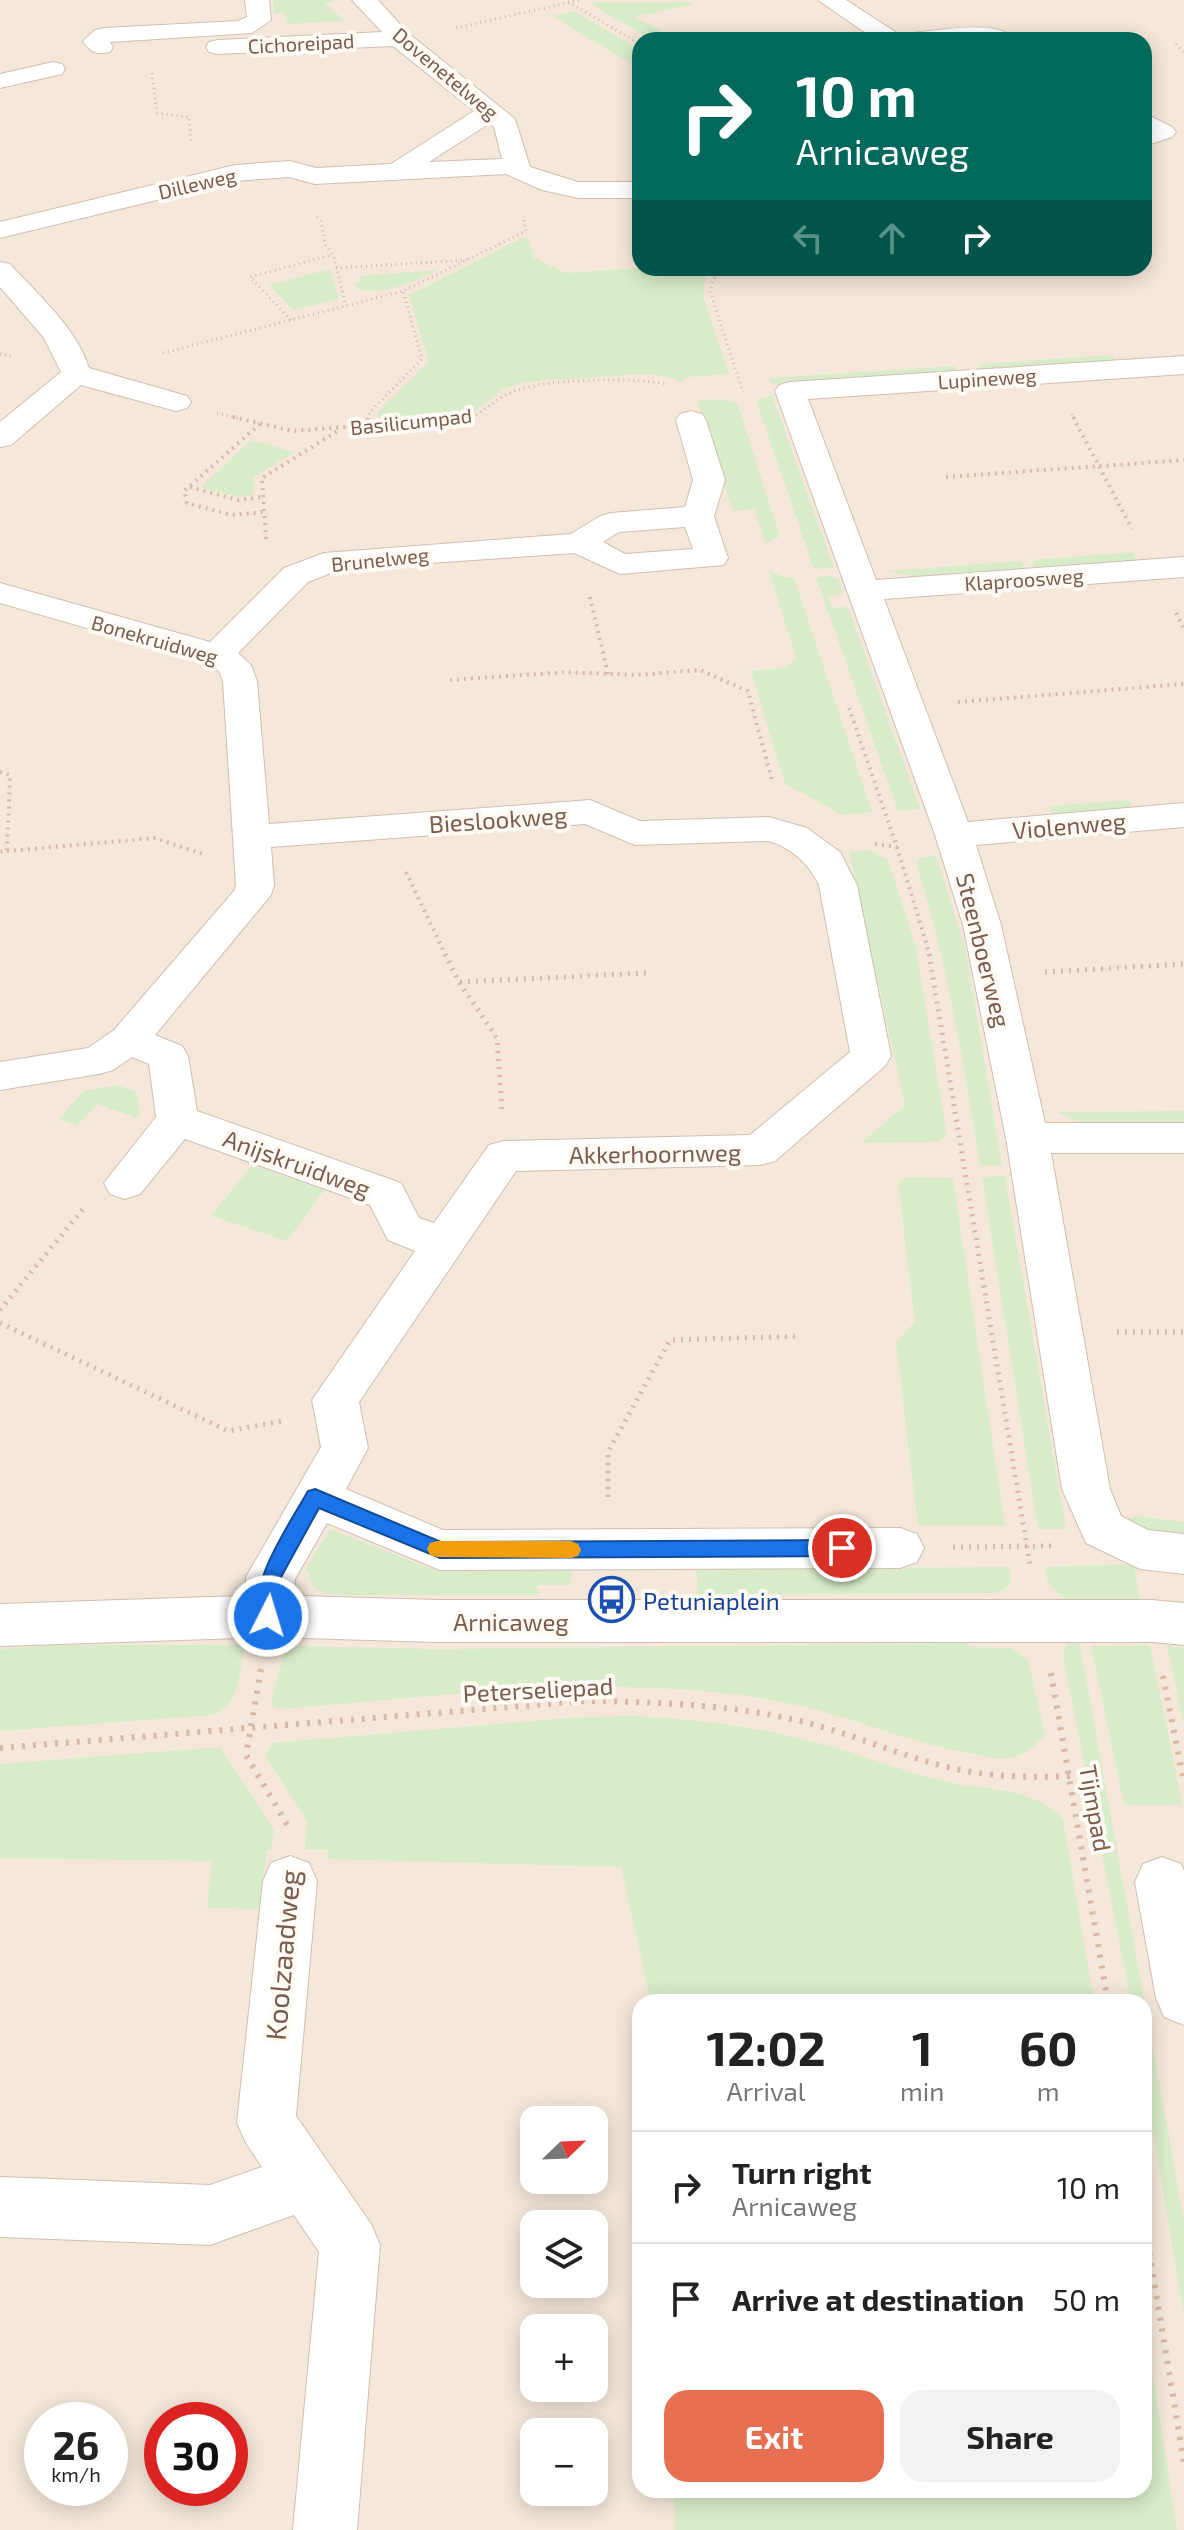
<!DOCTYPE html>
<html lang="en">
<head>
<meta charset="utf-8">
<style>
	:root { --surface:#fff; --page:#f2f2f2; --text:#222; --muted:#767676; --line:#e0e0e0; --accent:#e76f51 }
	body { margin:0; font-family:"Exo 2",sans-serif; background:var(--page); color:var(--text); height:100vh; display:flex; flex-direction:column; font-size:30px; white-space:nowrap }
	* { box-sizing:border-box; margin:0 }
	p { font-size:26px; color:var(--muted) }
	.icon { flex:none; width:44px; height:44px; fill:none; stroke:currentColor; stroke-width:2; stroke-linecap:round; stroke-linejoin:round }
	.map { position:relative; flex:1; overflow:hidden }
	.sheet { position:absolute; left:632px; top:1994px; width:520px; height:504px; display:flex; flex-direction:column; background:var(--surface); border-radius:24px; box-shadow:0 4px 20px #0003 }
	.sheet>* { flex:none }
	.hud { position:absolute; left:632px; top:32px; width:520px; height:244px; border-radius:24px; box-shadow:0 4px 20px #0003; background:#00695c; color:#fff; overflow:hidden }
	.needle { width:52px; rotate:67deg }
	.tools { position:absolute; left:520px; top:2106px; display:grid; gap:16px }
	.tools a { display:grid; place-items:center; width:88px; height:88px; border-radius:16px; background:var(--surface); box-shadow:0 4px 20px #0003; font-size:40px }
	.speed { position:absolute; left:24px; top:2402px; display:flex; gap:16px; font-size:40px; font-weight:700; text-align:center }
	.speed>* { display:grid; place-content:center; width:104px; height:104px; border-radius:50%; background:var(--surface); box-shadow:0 4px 20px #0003; line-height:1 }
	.speed small { font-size:20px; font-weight:400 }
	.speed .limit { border:12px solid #d22; background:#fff; color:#111 }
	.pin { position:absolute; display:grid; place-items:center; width:68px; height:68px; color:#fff; margin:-34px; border:4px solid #fff; border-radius:50%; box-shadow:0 2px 8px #0007 }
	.me { position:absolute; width:88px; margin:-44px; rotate:5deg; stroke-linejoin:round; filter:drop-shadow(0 0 6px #0008) }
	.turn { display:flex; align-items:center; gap:28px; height:168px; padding:0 32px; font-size:36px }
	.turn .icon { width:104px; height:104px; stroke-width:2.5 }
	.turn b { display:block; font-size:56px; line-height:68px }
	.lanes { display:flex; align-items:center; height:76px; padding:0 32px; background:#0003; justify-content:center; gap:40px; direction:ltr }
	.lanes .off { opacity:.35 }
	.eta { display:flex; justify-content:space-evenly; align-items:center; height:136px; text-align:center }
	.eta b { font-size:48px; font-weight:700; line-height:56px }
	.cta { display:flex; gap:16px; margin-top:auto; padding:16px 32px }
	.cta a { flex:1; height:92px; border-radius:24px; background:var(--accent); color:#fff; font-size:32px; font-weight:700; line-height:92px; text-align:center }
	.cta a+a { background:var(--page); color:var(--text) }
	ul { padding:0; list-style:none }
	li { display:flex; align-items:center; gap:24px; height:112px; padding:0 32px; border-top:2px solid var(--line) }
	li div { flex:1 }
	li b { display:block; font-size:30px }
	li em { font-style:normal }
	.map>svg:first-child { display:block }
	.residential { fill:#f5e8da; fill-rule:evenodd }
	.green { fill:#d8ecc9 }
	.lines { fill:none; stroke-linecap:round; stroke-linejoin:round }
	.minor-casing { stroke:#d1beb0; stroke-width:2 }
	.tertiary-casing { stroke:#d1beb0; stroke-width:2 }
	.path-far3 { stroke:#d9b8a5; stroke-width:3; stroke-dasharray:1 4; stroke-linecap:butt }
	.path-far2 { stroke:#d9b8a5; stroke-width:4; stroke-dasharray:2 5; stroke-linecap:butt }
	.path-far1 { stroke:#d9b8a5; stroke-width:5; stroke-dasharray:2 6; stroke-linecap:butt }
	.path { stroke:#d9b8a5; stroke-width:6; stroke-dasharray:3 8; stroke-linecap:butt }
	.minor { fill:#fff; fill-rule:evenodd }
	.tertiary { fill:#fff; fill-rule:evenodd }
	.route { fill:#1a73e8; stroke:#114b97; stroke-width:2 }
	.slow { fill:#f59e0b }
	.labels { text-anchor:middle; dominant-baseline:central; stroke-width:8; stroke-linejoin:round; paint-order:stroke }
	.far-street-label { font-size:20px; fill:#7a5c4d; stroke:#fffaf3 }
	.street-label { font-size:24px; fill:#7a5c4d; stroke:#fffaf3 }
	.transit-label { font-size:24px; fill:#164399; stroke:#fffaf3; text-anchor:start }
	.near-street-label { font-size:28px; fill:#7a5c4d; stroke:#fffaf3 }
</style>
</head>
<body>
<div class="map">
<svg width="1184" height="2530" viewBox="0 0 1184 2530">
	<rect width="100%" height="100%" fill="#fdf6ec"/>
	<path class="residential" d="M0 0H1184V2530H0ZM640 40H1144V268H640ZM640 2002H1144V2490H640ZM534 2120H594V2180H534ZM534 2224H594V2284H534ZM534 2328H594V2388H534ZM42 2420H110V2488H42ZM162 2420H230V2488H162ZM534 2432H594V2492H534Z"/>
	<g class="green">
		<path d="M273 0H335L325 4 345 21 287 24 285 13H274Z"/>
		<path d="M593 2H690L692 4 636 17 676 40H653L592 5Z"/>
		<path d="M574 11 640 50V69L552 16Z"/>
		<path d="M528 237 534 258 566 273 640 268H707L703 296 729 374 687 377 680 382 665 376 643 374 524 382 502 389 474 412 378 420V412L429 362 409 295 522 238Z"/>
		<path d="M330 269 339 299 294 310 269 285Z"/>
		<path d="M438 270C413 282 386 296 357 289L355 283 361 282 359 276Z"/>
		<path d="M1112 355 1115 361 983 369 979 364Z"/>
		<path d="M954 366 956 370 952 372 772 384 769 378Z"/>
		<path d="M772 395 834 568 814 569 756 400Z"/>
		<path d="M722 399 737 403 780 536 766 544 754 509 733 511 697 401Z"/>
		<path d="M251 440 295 452 254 477V495L237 497 201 487Z"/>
		<path d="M1133 552 1137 561 1035 569 1032 560Z"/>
		<path d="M1021 561 1026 569 919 577 886 571Z"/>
		<path d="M769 571 786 578 794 577 872 812 843 815 785 784 751 671 785 668 796 658Z"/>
		<path d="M830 576 839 580 843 595 828 596 832 608 848 607 920 809 898 811 816 577Z"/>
		<path d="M1129 800 1133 810 1053 816 1049 806Z"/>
		<path d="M870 850 888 860 915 944 947 1136 935 1142 861 1143 905 1105 849 852Z"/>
		<path d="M936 856 965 947 1002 1166H980C963 1063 948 963 916 863L921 857Z"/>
		<path d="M118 1085 137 1093 140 1114 137 1118 97 1104 77 1126 59 1119 84 1091Z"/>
		<path d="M1184 1111V1125L1085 1124 1056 1112Z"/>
		<path d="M252 1165 324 1190 287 1241 211 1216Z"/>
		<path d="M1005 1176 1066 1529H1038L982 1177Z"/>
		<path d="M906 1177 953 1178 1005 1526H918L896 1342 915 1322 898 1183Z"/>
		<path d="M1136 1516 1184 1522V1539L1135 1527 1128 1519Z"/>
		<path d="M330 1529 432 1569H572L571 1585H537L539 1595H330L314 1588 306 1569Z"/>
		<path d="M1134 1564 1140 1600H1065L1048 1583 1045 1567Z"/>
		<path d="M1010 1567 1011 1583 1005 1589 994 1593 694 1595 698 1591 696 1569Z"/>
		<path d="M1079 1639 1184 2221V2315L1144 2077V2002H1131L1063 1656 1067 1644Z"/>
		<path d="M968 1643 969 1647 1012 1648 1028 1660 1045 1734C1035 1747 1022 1757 1005 1759 993 1759 981 1755 969 1753 905 1742 846 1714 782 1702 617 1671 447 1696 280 1709L273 1706 271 1702 285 1649 291 1646 435 1649Z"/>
		<path d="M51 1645H240L244 1649C239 1674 240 1705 213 1715L0 1731V1649Z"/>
		<path d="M1150 1645 1182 1803 1180 1805H1124L1091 1646Z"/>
		<path d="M1167 1645 1184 1649V1726Z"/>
		<path d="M635 1716C695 1719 752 1726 810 1741 854 1751 895 1769 939 1780 982 1791 1031 1785 1063 1819L1094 2002H651L621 1867 327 1859 328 1850 305 1849 307 1821 265 1756 272 1743 581 1717Z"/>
		<path d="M220 1747 274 1830 271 1850H267L259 1909 207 1908 212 1861 0 1858V1764Z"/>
		<path d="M1144 2318 1177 2530H674V2490H1144Z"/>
	</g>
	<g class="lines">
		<defs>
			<g id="minor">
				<path d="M245 0H269L271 20 252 33 110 42 113 47 110 52C97 55 90 52 83 41L95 30 104 28 238 21 247 17Z"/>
				<path d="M352 0H378L408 33 515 119 530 167 578 182H640V198H578L542 190 506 174 315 184 289 177 235 181 0 238V222L235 165 290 161 316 168 391 164 474 111 393 46 218 54 209 52 206 47 209 42 218 40 382 32ZM490 123 494 127 502 159 429 162Z"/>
				<path d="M818 0H846L903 37 913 33C939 31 999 18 1015 40H876Z"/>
				<path d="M53 62 62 64 65 69 62 74 0 88V74Z"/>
				<path d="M1144 113 1172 127 1176 132 1172 137 1144 146Z"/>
				<path d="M0 262 10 264C38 295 76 327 89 368L187 396 191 402 187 408 176 411 81 385 11 445 0 447V422L61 372 44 338 0 287Z"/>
				<path d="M1184 356V374L808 399 876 580 1184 557V577L884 599 968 822 1184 803V827L976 845 1001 925 1045 1123H1184V1153H1051L1110 1489 1121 1516 1148 1530 1184 1534V1574L1140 1569 1086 1543 1062 1489 1006 1138 963 925 935 835 775 391 779 385 790 382Z"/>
				<path d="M691 411 702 414 706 420 725 480 714 516 728 558 724 565 620 574 574 553 341 569 308 582 238 653 251 665 257 681 269 824 590 800 640 821 769 817 807 828 840 852 857 885 891 1056 885 1066 775 1161 760 1165 516 1171 359 1402 368 1448 346 1489 443 1530 900 1528 917 1534 924 1548 917 1562 900 1568 440 1570 327 1523 295 1579 293 1616 286 1631 268 1637 250 1631 243 1616 246 1577 321 1447 312 1400 415 1251 388 1240 370 1205 185 1139 140 1194 125 1199 110 1194 104 1183 156 1117 149 1064 132 1057 113 1070 99 1074 0 1090V1062L88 1048 114 1030 234 891 236 885 223 681 219 671 205 662 0 603V583L210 642 284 568 324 553 571 534 600 516 611 513 685 507 693 480 676 420 680 414ZM685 527 693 549 625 554 603 542 619 532ZM585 824 635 845 768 841C791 847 809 864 819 885L850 1052 750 1135 504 1141 489 1145 434 1223 419 1218 401 1183 197 1111 188 1056 182 1046 155 1035 271 895 274 885 271 847Z"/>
				<path d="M290 1856 309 1863 317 1881 296 2116 371 2224 380 2245 357 2530H293L319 2252 294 2215 210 2245 0 2237V2177L210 2185 262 2167 246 2143 237 2123 263 1881 271 1863Z"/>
				<path d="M1162 1857 1181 1864 1184 1871V2025L1164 2017 1156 1998 1135 1882 1143 1864Z"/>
			</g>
			<path id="tertiary" d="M268 1595 436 1600H1152L1184 1603V1645L1152 1642H436L268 1637 0 1646V1604Z"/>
		</defs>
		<use href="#minor" class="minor-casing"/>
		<use href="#tertiary" class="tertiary-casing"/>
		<g class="path-far3">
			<path d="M568 2 640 44"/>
			<path d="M456 28 580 0"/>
			<path d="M1176 44 1184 53"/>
			<path d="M152 73 157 113 189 117 191 142"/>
			<path d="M317 217 321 221 325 244 334 257 346 306"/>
			<path d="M336 268 467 260"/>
			<path d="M718 268 710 291 743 392"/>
			<path d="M291 320 250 277 331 255"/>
			<path d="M163 353 403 291 526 231 523 218"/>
			<path d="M0 354 15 357"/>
			<path d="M217 413 241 419"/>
			<path d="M1072 414 1075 419"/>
			<path d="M368 419 369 413 422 359 403 291"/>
			<path d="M467 419C483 413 494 400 510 393 542 378 632 377 667 384"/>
		</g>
		<g class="path-far2">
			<path d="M233 417 293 431 472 417"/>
			<path d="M1073 417 1132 529"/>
			<path d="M260 424 184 491 187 503 231 515 264 512"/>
			<path d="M367 427 368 417"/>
			<path d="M946 477 1184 460"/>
			<path d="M190 487 238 500 263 497"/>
			<path d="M266 539 262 478 341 429"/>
			<path d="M590 597 608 674"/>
			<path d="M1176 613 1184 629"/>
			<path d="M450 680 567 672 635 675 700 670 748 691 773 784"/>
			<path d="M958 702 1184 684"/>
			<path d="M849 708 897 847 930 956"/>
			<path d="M0 772 10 775 7 851 0 852"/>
			<path d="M875 844 897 847"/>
			<path d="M7 851 155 838 203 854"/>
			<path d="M406 872 446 956"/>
		</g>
		<g class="path-far1">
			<path d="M445 954 459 982 497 1038 502 1110"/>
			<path d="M929 954 1030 1565"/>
			<path d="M1045 972 1184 964"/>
			<path d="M460 982 646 973"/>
			<path d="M0 1310 83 1209"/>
			<path d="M0 1323 228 1431 282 1421"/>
			<path d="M1117 1332H1184"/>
			<path d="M608 1497V1452L670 1340 800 1336"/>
			<path d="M953 1547 1051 1546"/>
		</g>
		<g class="path">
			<path d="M261 1669 246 1755 288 1826"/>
			<path d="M1051 1673 1108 2002"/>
			<path d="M1163 1676 1184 1782"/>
			<path d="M0 1748 584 1701C653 1702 723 1704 791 1719 843 1730 892 1753 943 1766 985 1777 1028 1778 1071 1776"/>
			<path d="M1144 2220 1184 2463"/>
		</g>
		<use href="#minor" class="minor"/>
		<use href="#tertiary" class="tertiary"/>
	</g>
	<path class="route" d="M315 1489 441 1542 842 1540 849 1542 852 1548 849 1554 842 1556 440 1558 319 1508 281 1577 275 1622 268 1625 261 1622C244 1588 291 1522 308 1491Z"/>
	<path class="slow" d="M437 1541H571L578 1544 581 1550 578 1556 571 1558 437 1557 430 1555 427 1549 430 1543Z"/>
	<defs>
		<symbol id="bus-ring" viewBox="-11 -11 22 22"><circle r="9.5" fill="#fffaf3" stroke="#1a4fb4" stroke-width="1.5"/><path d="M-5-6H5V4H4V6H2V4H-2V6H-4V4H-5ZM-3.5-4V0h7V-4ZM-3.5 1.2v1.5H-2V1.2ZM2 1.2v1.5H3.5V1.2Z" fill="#1a4fb4"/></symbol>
	</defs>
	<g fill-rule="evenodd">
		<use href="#bus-ring" x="586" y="1574" width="51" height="51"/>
	</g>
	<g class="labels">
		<g class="far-street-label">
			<text transform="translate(301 43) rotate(-3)">Cichoreipad</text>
			<text transform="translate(446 73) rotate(40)">Dovenetelweg</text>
			<text transform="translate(197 183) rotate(-13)">Dilleweg</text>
			<text transform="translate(987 378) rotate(-4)">Lupineweg</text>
			<text transform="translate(411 421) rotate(-6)">Basilicumpad</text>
			<text transform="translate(380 559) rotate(-6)">Brunelweg</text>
			<text transform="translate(1024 579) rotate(-4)">Klaproosweg</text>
			<text transform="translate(155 639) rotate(16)">Bonekruidweg</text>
		</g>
		<g class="street-label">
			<text transform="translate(498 819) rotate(-4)">Bieslookweg</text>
			<text transform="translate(1069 825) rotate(-5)">Violenweg</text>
			<text transform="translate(984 950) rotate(76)">Steenboerweg</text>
			<text transform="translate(655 1153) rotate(-1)">Akkerhoornweg</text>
			<text transform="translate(297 1163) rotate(20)">Anijskruidweg</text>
			<text x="511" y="1621">Arnicaweg</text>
			<text transform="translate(538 1689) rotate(-3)">Peterseliepad</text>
			<text transform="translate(1096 1808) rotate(80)">Tijmpad</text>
		</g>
		<g class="transit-label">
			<text x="643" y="1600">Petuniaplein</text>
		</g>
		<g class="near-street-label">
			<text transform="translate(282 1955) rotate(-85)">Koolzaadweg</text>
		</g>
	</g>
</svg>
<div class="tools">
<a><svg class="needle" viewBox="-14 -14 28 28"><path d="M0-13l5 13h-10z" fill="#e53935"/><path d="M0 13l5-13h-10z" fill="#767676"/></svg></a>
<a><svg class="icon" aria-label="layers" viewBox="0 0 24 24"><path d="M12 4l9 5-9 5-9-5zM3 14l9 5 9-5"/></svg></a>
<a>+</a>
<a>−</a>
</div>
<div class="speed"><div>26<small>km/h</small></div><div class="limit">30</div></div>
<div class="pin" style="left:842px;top:1548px;background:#d93025"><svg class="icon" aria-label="arrive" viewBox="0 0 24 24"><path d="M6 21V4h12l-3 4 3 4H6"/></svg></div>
<svg class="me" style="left:268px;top:1616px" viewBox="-20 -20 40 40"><circle r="17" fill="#1a73e8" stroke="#fff" stroke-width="3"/><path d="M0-11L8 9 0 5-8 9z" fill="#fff"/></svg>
<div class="hud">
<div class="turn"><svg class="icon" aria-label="right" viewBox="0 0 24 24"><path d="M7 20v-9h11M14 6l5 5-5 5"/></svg><div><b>10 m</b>Arnicaweg</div></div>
<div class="lanes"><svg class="icon off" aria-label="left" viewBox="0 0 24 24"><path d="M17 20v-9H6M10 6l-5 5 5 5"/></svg><svg class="icon off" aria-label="ahead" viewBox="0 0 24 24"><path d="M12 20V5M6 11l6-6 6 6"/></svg><svg class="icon" aria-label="right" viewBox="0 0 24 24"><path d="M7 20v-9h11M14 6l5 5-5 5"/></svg></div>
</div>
<section class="sheet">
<div class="eta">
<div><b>12:02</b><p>Arrival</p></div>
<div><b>1</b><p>min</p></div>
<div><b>60</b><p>m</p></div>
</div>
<ul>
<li><svg class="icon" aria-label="right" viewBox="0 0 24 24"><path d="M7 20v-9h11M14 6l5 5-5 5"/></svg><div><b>Turn right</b><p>Arnicaweg</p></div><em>10 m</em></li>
<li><svg class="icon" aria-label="arrive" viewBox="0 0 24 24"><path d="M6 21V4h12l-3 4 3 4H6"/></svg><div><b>Arrive at destination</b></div><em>50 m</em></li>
</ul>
<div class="cta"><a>Exit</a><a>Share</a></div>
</section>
</div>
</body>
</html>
